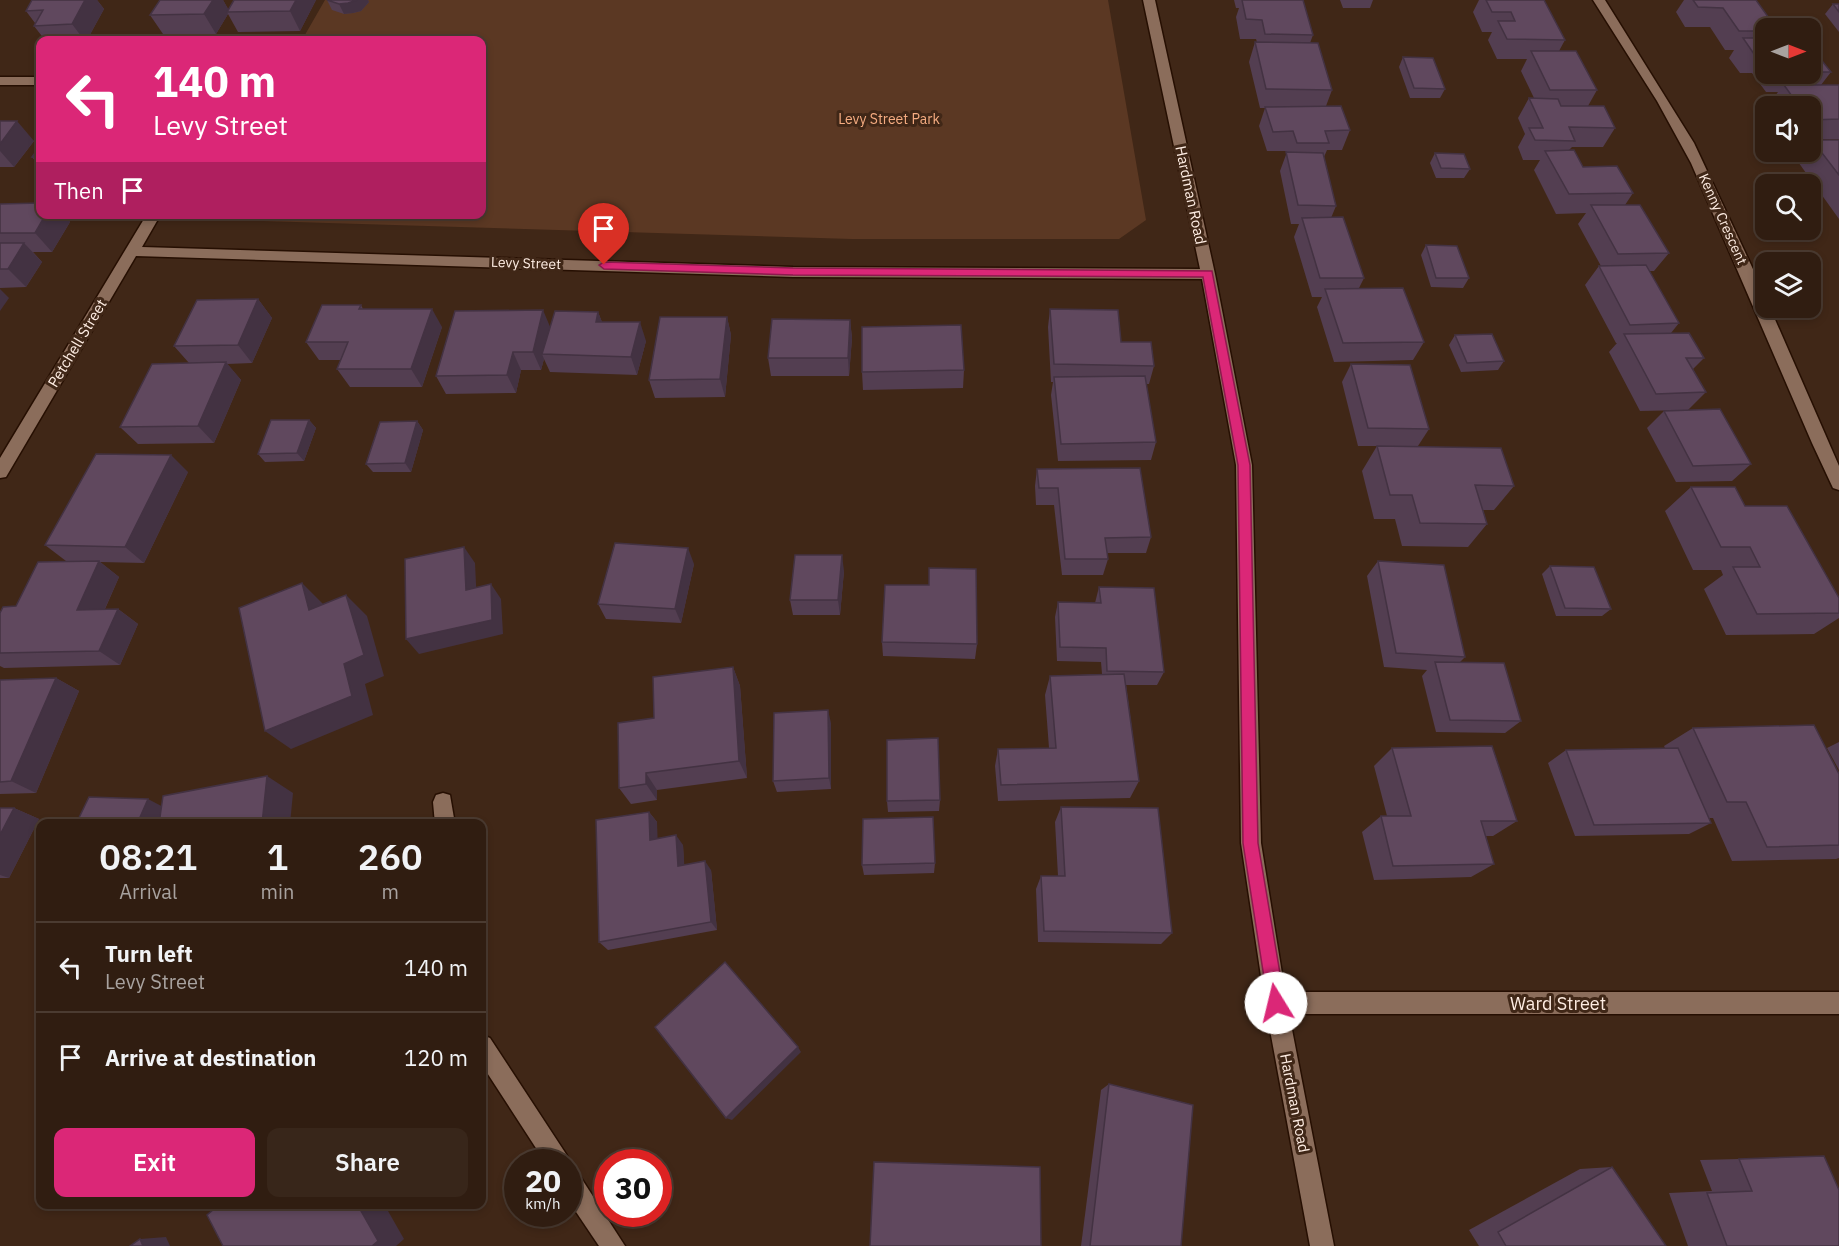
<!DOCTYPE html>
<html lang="en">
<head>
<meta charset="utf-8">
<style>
	:root { --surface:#301d11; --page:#38261a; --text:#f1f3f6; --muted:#a8a29f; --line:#4b3b31; --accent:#db2777 }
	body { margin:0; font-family:"IBM Plex Sans",sans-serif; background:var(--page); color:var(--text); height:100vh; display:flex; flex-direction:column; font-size:22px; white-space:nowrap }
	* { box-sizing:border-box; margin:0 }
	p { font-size:20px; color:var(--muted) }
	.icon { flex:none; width:33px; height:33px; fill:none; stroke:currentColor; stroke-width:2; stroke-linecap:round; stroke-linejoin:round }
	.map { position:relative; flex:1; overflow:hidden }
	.drawer { position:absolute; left:36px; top:819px; width:450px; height:390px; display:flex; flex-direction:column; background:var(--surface); border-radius:12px; box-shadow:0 3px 9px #0003,0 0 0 2px var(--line) }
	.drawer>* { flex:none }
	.guide { position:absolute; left:36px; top:36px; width:450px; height:183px; border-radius:12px; box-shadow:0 3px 9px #0003,0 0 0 2px var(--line); background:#db2777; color:#fff; overflow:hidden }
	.needle { width:39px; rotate:90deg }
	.buttons { position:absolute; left:1755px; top:18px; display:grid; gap:12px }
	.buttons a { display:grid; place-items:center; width:66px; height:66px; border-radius:12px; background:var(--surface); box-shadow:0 3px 9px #0003,0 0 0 2px var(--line); font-size:30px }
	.speed { position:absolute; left:504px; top:1149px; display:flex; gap:12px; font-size:30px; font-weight:700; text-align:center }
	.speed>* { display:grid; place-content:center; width:78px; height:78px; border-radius:50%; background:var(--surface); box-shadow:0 3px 9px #0003,0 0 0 2px var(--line); line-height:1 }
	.speed small { font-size:15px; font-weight:400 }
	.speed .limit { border:9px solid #d22; background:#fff; color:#111 }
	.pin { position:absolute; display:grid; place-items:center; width:51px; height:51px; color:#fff; margin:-62px -26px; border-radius:50% 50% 50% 0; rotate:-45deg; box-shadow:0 0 6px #0007 }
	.pin .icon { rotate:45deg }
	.me { position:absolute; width:66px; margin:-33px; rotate:351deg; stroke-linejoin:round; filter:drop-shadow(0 0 4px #0008) }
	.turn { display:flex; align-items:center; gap:21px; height:126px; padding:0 18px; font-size:27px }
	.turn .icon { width:78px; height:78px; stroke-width:2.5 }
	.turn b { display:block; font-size:42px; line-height:51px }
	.then { display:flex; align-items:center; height:57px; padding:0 18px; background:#0003; gap:12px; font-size:22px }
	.eta { display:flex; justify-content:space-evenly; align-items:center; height:102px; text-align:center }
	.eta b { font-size:36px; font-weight:600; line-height:42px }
	.action { display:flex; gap:12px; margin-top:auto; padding:12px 18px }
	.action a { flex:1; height:69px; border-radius:12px; background:var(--accent); color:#fff; font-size:24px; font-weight:600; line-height:69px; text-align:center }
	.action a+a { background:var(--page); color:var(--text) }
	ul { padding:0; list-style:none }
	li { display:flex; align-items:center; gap:18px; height:90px; padding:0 18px; border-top:2px solid var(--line) }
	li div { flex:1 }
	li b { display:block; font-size:22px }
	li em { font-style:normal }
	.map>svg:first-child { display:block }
	.green { fill:#5b3823 }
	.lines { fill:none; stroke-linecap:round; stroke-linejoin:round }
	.minor-casing { stroke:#260f02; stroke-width:3 }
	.minor { fill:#8b6d5b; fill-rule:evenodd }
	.wall { fill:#533e51 }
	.shaded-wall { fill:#433242 }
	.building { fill:#60485e; stroke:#433242; stroke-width:1.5 }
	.route { fill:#db2777; stroke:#8e194d; stroke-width:1.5 }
	.labels { text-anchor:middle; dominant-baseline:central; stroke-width:6; stroke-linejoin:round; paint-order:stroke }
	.far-park-label { font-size:14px; fill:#f5ac81; stroke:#402717 }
	.far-street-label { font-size:14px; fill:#feede3; stroke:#402717 }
	.street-label { font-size:15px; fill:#feede3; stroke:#402717 }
	.near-street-label { font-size:18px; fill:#feede3; stroke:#402717 }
</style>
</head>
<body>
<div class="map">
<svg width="1839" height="1246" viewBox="0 0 1839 1246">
	<rect width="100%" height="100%" fill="#402717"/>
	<path class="green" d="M325 0H1108L1146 220 1119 239H852L228 220 223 215 482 214V40H302Z"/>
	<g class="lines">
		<defs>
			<g id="minor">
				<path d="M1143 0H1155L1215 274 1252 465 1261 843 1285 992H1839V1014H1289L1334 1246H1310L1265 1003 1241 843 1236 465 1202 279 793 277 136 256 6 477 0 478V458L147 214H161L142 247 793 267 1200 269Z"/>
				<path d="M1593 0H1605L1694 143 1766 297V308H1770L1839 466V490L1833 488 1812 443 1691 163 1657 101Z"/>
				<rect x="0" y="77" width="40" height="8"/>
				<path d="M443 793 450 795 455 824H435L433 802 436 795Z"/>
				<path d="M482 1035 490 1038 566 1154 570 1162 568 1165V1162H545L482 1065Z"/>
				<path d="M568 1166 576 1170 625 1246H599L568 1200Z"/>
			</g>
		</defs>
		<use href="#minor" class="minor-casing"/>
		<use href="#minor" class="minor"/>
	</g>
	<g class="wall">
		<path d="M32 0H97L104 9 87 40H45L34 26 35 23 26 11Z"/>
		<path d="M160 0H223L228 9 316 0 300 31 238 32 228 14 216 34H163L150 15Z"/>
		<path d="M327 0H368L369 2 361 11 353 13 344 14 332 10Z"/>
		<path d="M1234 0H1303L1313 35 1310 43 1332 90 1326 106 1350 130 1342 150H1327L1324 157 1336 206 1331 218 1364 278 1359 288 1424 342 1413 360 1334 362 1317 307 1322 297H1312L1294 237 1299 224H1291L1280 171 1287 152 1286 151H1267L1259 126 1265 108H1260L1249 62 1255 42H1257L1256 39H1240L1236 17 1239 8H1236Z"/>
		<path d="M1340 0H1373L1370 8H1343Z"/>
		<path d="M1479 0H1544L1565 40 1559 51 1597 90 1588 106 1615 128 1603 147H1572L1569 150 1583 167 1633 193 1625 205 1669 253 1654 271H1649L1679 323 1671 333 1704 358 1693 369 1706 392 1688 410 1640 411 1609 352 1617 343H1616L1585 285 1599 266H1601L1578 224 1586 213 1556 214 1534 170 1540 160H1523L1518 147 1525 134 1518 118 1529 98H1534L1521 71 1527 59H1497L1488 40 1492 32H1482L1473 12Z"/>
		<path d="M1684 0H1756L1766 28V74H1810V46L1831 72 1821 85H1839V139H1810V106H1770L1769 104 1778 92H1766L1752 73H1740L1729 58 1734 50H1725L1710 27H1685L1676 12Z"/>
		<path d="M1833 4H1839V32L1825 14Z"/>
		<path d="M1403 57 1445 89 1440 98H1410L1399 67Z"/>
		<path d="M0 121 34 141 14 167H0Z"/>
		<path d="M1812 140H1839V219L1796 159 1803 152H1810V142Z"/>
		<path d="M40 146V167L32 157Z"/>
		<path d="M1435 153 1470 169 1464 178H1436L1430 163Z"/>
		<path d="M0 204 40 214H64L70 222 52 252H33L42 262 26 287 0 288Z"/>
		<path d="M1426 245 1469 278 1463 288 1431 287 1421 255Z"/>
		<path d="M258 299 272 318 252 363 227 364 241 380 214 443 138 444 120 427 189 363 174 346Z"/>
		<path d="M361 305 363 309 442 327 422 387H350L337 369 341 360H319L306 342Z"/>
		<path d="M1050 309 1121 342 1154 366 1149 384H1146L1156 442 1151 460 1058 461 1051 395 1053 382H1051L1048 327Z"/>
		<path d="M598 312 602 322 646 341 637 375 550 372 544 359 541 370H521L516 393 446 394 436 376 550 327Z"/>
		<path d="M727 317 731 335 725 397 655 398 649 380Z"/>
		<path d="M850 320 852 338 849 376H771L768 358Z"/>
		<path d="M1455 335 1504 361 1498 370 1461 372 1449 345Z"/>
		<path d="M1351 364 1429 429 1418 446H1358L1342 382Z"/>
		<path d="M964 370 963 388 863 390 862 372Z"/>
		<path d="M1664 411 1751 464 1732 481 1676 482 1647 428Z"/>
		<path d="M309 420 316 428 304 461 265 462 258 454Z"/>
		<path d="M417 421 423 430 411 472H373L366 464Z"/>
		<path d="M1377 446 1514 486 1494 510H1483L1487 524 1468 547 1402 546 1395 519H1374L1362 471Z"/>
		<path d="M1037 469 1151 537 1146 553H1107L1108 559 1103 575H1062L1054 505H1036L1035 486Z"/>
		<path d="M188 472 144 563 100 562 119 577 105 609H118L138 624 120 665 4 668 0 666V613L16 606 87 561H66L45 545Z"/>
		<path d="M1691 487 1745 506 1839 598V618L1814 634 1726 635 1704 589 1723 575 1721 570H1693L1665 511Z"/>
		<path d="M1378 561 1465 657 1460 662 1521 721 1505 733 1436 732 1422 676 1427 670 1384 667 1367 576Z"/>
		<path d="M694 564 681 623 606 619 598 604Z"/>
		<path d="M1550 566 1611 609 1602 616H1556L1542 574Z"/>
		<path d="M844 571 840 615H793L790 600Z"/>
		<path d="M1099 587 1164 672 1157 685H1126L1139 781 1130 798 998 801 995 766 998 749 1049 748 1045 695 1050 676 1102 674 1101 662 1057 661 1055 617 1058 602 1095 603Z"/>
		<path d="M882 642 977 644 975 659 883 656Z"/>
		<path d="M733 667 740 686 747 778 657 790V800L631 804 619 788 654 718Z"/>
		<path d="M56 678 79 691 36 793 0 794V680Z"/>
		<path d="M831 723V789L777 792 773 781Z"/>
		<path d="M1693 728 1839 774V858L1836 859 1732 861 1713 818H1709L1711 823 1689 834 1575 836 1548 763 1566 750 1665 748 1664 746Z"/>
		<path d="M1839 742V770L1827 748Z"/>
		<path d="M1392 748 1517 821 1493 836H1486L1494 864 1471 877 1374 880 1362 832 1381 816H1387L1374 766Z"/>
		<path d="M940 800 939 811 888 812 887 801Z"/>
		<path d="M1061 807 1172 933 1161 944 1038 942 1036 889 1041 876H1058L1055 822Z"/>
		<path d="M0 808H14L39 819 9 878H0Z"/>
		<path d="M649 812 657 822V839L683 845 684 865 711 870 717 930 608 950 599 942Z"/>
		<path d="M935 863 934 873 864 875 862 865Z"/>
		<path d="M1109 1084 1181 1246H1081L1101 1090Z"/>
		<path d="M1739 1159 1839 1246H1688L1669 1193 1712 1191 1700 1160Z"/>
		<path d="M1612 1167 1666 1246H1479L1469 1230 1580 1169Z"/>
	</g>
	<g class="shaded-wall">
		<path d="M85 0H97L104 9 87 40H84L72 24Z"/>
		<path d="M213 0H223L230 12H227L228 14 216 34 204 14Z"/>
		<path d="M296 0H316L300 31 290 11Z"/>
		<path d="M357 0H368L369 2 361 11 353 13 344 14 339 4Z"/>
		<path d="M17 121 34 141 14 167 0 151V144Z"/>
		<path d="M46 214H64L70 222 52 252 35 233Z"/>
		<path d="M24 243 42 262 26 287 8 269Z"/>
		<path d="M0 289 9 298 0 311Z"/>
		<path d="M258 299 272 318 252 363 238 345Z"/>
		<path d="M432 309 442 327 422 387 411 369Z"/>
		<path d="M543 310 551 329 542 354 544 359 541 370 533 352Z"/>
		<path d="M598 312 605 330 596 322Z"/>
		<path d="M727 317 731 335 725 397 720 379Z"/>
		<path d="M850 320 852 338 849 376 848 358Z"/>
		<path d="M640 322 646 341 637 375 631 357Z"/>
		<path d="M513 352 521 370 516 393 507 375Z"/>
		<path d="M226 362 241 380 214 443 198 426Z"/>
		<path d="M309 420 316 428 304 461 297 453Z"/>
		<path d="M417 421 423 430 411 472 405 463Z"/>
		<path d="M171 455 188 472 144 563 125 547Z"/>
		<path d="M464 547 475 563 477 605 466 590Z"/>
		<path d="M688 548 694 564 681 623 675 609Z"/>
		<path d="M842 555 844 571 840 615 838 600Z"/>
		<path d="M99 561 119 577 98 624 77 610Z"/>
		<path d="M302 583 324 605 309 610Z"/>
		<path d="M491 584 501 599 503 634 419 654 406 639Z"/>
		<path d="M346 595 367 616 384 676 365 684 373 715 291 749 265 731 344 664Z"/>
		<path d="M118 609 138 624 120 665 99 651Z"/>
		<path d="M733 667 740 686 747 778 739 761Z"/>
		<path d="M56 678 79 691 36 793 11 781Z"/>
		<path d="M828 710 831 723V789L829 778Z"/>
		<path d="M646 773 657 790V800L646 784Z"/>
		<path d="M267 776 293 793 290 824H262Z"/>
		<path d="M148 799 169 810 164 824H137Z"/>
		<path d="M14 808 39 819 9 878 0 875V835Z"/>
		<path d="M649 812 657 822 658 850 650 840Z"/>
		<path d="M676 835 683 845 685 875 678 866Z"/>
		<path d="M705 861 711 870 717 930 711 922Z"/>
		<path d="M798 1047 801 1052 732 1120 726 1118Z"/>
		<path d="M357 1204H384L404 1239 396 1246H372Z"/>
		<path d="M166 1237 170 1246H143L140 1239Z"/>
	</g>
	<g class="building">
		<path d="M32 0H85L72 24 34 26 43 10 26 11Z"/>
		<path d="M160 0H213L204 14 150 15Z"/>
		<path d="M234 0H296L290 11 227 12Z"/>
		<path d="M327 0H357L348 3 339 4Z"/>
		<path d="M1242 0H1303L1313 35 1265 34 1262 20 1246 19Z"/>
		<path d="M1486 0H1544L1565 40 1507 39 1498 21H1515L1511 12H1492Z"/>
		<path d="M1693 0H1756L1776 28H1766V31H1739L1723 8 1698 7Z"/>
		<path d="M1833 4H1839V12Z"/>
		<path d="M1743 38H1766V54H1754Z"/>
		<path d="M1255 42 1318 43 1332 90 1266 89Z"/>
		<path d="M1810 46 1831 72H1810Z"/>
		<path d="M1531 51H1576L1597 90H1550Z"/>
		<path d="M1403 57 1433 58 1445 89 1414 88Z"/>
		<path d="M1784 85H1839V119L1810 120V106H1799Z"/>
		<path d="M1529 98 1558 99 1561 106H1604L1615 128 1569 127 1575 141 1535 140 1529 128H1543Z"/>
		<path d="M1341 106 1350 130 1325 131 1329 143H1297L1293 131 1273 132 1265 107Z"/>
		<path d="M0 121H17L0 144Z"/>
		<path d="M1812 140H1839V175Z"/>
		<path d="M40 146V157H32Z"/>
		<path d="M1574 150 1583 167 1617 166 1633 193 1569 194 1545 151Z"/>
		<path d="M1286 152 1323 153 1336 206 1298 205Z"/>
		<path d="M1435 153 1464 154 1470 169 1441 168Z"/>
		<path d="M40 203V214H46L35 233H0V204Z"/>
		<path d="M1591 205H1640L1669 253 1618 254Z"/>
		<path d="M1343 217 1364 278H1320L1302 218Z"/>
		<path d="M0 243H24L8 269H0Z"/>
		<path d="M1426 245 1457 246 1469 278H1436Z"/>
		<path d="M1646 265 1679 323 1630 325 1599 266Z"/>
		<path d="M1403 288 1424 342 1343 343 1325 289Z"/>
		<path d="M258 299 238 345 174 346 197 300Z"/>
		<path d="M322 305H361L359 309H432L411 369H337L348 342H306Z"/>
		<path d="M1050 309 1118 310 1121 342H1151L1154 366 1054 364Z"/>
		<path d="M543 310 533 352H513L507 375 436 376 455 311Z"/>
		<path d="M555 311 598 312 596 322H640L631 357 542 354Z"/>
		<path d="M660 317H727L720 379 649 380Z"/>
		<path d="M772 319 850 320 848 358H768Z"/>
		<path d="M961 325 964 370 862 372V327Z"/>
		<path d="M1689 333 1704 358H1686L1706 392 1656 394 1624 334Z"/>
		<path d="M1492 334 1504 361 1467 363 1455 335Z"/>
		<path d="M226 362 198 426 120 427 152 364Z"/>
		<path d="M1351 364 1410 365 1429 429 1368 428Z"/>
		<path d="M1145 376 1156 442 1061 444 1054 377Z"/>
		<path d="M1720 409 1751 464 1693 466 1664 411Z"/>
		<path d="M271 420H309L297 453 258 454Z"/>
		<path d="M417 421 405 463 366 464 380 422Z"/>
		<path d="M1377 446 1501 448 1514 486 1475 485 1487 524 1420 523 1412 495H1390Z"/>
		<path d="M96 454 171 455 125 547 45 545Z"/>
		<path d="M1140 468 1151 537 1105 538 1108 559H1065L1058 488H1039L1037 469Z"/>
		<path d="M1691 487H1735L1745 506H1787L1839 598V613L1757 614 1733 567H1760L1750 547H1721Z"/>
		<path d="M615 543 688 548 675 609 598 604Z"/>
		<path d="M464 547 466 590 491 584 492 620 406 639 405 559Z"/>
		<path d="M795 555H842L838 600H790Z"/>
		<path d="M99 561 77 610 118 609 99 651 0 653V613L3 607 16 606 38 562Z"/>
		<path d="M1378 561 1444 565 1465 657 1396 653Z"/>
		<path d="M1550 566 1594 567 1611 609 1565 608Z"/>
		<path d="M929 568 976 569 977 644 882 642 885 585H929Z"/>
		<path d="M302 583 309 610 346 595 364 655 344 664 352 696 265 731 239 608Z"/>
		<path d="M1099 587 1154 588 1164 672 1107 671 1106 648 1060 647 1058 602 1101 603Z"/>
		<path d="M1435 662 1504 663 1521 721 1450 720Z"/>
		<path d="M733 667 739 761 646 773V784L619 788 618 723 654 718 653 677Z"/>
		<path d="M1124 674 1139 781 1001 785 998 749 1056 748 1050 676Z"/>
		<path d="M56 678 11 781 0 782V680Z"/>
		<path d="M828 710 829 778 773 781 774 713Z"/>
		<path d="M1814 725 1839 774V845L1767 847 1746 802H1727L1693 728Z"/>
		<path d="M938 738 940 800 887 801V740Z"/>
		<path d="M1492 746 1517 821H1481L1494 864 1393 866 1381 816H1411L1392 748Z"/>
		<path d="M1678 748 1711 823 1594 825 1566 750Z"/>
		<path d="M267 776 262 824H159L163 796Z"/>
		<path d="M89 797 148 799 137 824H76Z"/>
		<path d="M1061 807 1158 808 1172 933 1044 931 1041 876H1065Z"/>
		<path d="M0 808H14L0 835Z"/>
		<path d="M649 812 650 840 676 835 678 866 705 861 711 922 599 942 596 820Z"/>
		<path d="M933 817 935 863 862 865 863 819Z"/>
		<path d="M725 962 798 1047 726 1118 655 1027Z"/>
		<path d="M1109 1084 1193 1105 1181 1246H1090Z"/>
		<path d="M1824 1156 1839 1190V1246H1727L1707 1193 1752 1191 1739 1159Z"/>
		<path d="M874 1162 1040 1167 1041 1246H870Z"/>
		<path d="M1612 1167 1666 1246H1506L1498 1232Z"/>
		<path d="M220 1204H357L378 1241 372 1246H223L207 1215Z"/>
		<path d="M140 1239 143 1246H130Z"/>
	</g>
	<path class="route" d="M604 262 793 268 1212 271 1250 465 1258 843 1285 1003 1282 1008 1276 1011 1270 1008 1268 1003 1243 843 1238 465 1203 277 793 275 604 269 599 265Z"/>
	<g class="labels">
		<g class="far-park-label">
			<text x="889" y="119">Levy Street Park</text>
		</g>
		<g class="far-street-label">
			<text transform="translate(1723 219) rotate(66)">Kenny Crescent</text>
			<text transform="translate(526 263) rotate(2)">Levy Street</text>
		</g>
		<g class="street-label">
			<text transform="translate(1191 195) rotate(78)">Hardman Road</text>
			<text transform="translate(77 343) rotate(-59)">Petchell Street</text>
			<text transform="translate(1295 1103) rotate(79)">Hardman Road</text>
		</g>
		<g class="near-street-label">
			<text x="1558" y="1003">Ward Street</text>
		</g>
	</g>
</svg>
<div class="buttons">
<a><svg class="needle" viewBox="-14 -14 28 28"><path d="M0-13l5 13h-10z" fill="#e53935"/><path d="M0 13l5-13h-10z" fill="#a8a29f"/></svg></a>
<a><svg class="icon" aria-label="sound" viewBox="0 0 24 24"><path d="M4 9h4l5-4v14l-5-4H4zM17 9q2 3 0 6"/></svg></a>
<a><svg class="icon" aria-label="search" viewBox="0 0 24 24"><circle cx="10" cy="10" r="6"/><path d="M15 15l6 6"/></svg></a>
<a><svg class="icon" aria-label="layers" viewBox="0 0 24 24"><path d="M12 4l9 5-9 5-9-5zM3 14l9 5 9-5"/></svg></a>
</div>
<div class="speed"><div>20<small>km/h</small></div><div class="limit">30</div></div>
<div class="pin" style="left:604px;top:265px;background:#d93025"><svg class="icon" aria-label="arrive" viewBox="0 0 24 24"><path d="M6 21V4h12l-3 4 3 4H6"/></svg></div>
<svg class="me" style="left:1276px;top:1003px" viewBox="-20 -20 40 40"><circle r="19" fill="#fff"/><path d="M0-13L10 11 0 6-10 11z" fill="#db2777"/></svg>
<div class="guide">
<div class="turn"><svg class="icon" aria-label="left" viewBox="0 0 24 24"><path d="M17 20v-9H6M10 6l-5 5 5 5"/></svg><div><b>140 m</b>Levy Street</div></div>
<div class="then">Then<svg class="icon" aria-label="arrive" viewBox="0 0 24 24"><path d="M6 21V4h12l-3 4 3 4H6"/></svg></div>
</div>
<section class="drawer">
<div class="eta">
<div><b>08:21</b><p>Arrival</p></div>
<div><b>1</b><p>min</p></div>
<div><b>260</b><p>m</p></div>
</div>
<ul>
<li><svg class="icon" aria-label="left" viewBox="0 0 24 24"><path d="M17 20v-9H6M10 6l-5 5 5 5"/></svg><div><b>Turn left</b><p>Levy Street</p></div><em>140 m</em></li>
<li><svg class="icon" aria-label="arrive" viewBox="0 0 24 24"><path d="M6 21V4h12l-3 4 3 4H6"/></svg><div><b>Arrive at destination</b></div><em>120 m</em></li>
</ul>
<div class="action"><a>Exit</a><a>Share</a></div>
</section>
</div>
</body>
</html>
